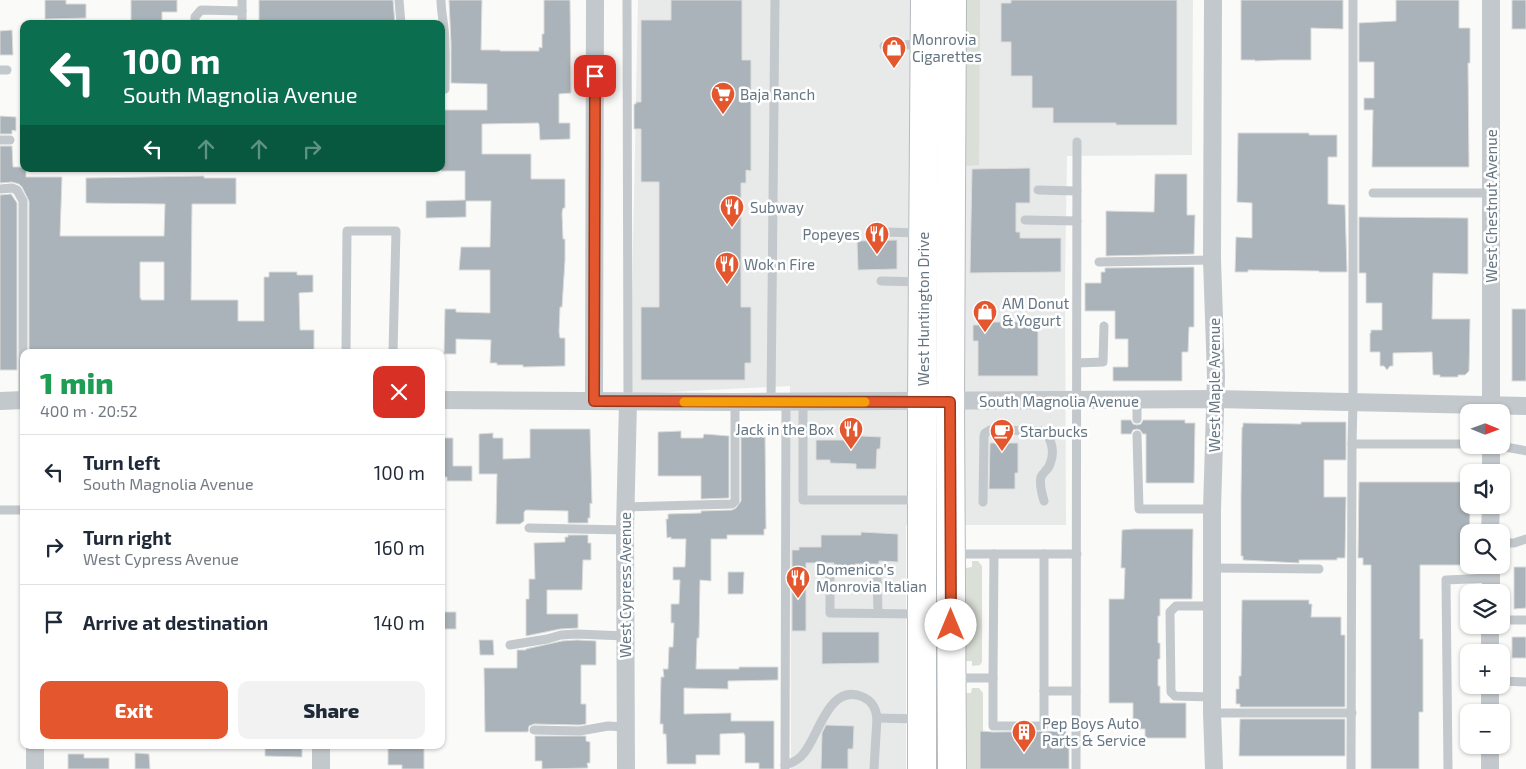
<!DOCTYPE html>
<html lang="en">
<head>
<meta charset="utf-8">
<style>
	:root { --surface:#fff; --page:#f2f2f3; --text:#1f2937; --muted:#747a83; --line:#e0e1e3; --accent:#e4572e }
	body { margin:0; font-family:"Exo 2",sans-serif; background:var(--page); color:var(--text); height:100vh; display:flex; flex-direction:column; font-size:19px; white-space:nowrap }
	* { box-sizing:border-box; margin:0 }
	p { font-size:16px; color:var(--muted) }
	.icon { flex:none; width:28px; height:28px; fill:none; stroke:currentColor; stroke-width:2; stroke-linecap:round; stroke-linejoin:round }
	.map { position:relative; flex:1; overflow:hidden }
	.details { position:absolute; left:20px; top:349px; width:425px; height:400px; display:flex; flex-direction:column; background:var(--surface); border-radius:10px; box-shadow:0 1px 4px #0004 }
	.details>* { flex:none }
	.top-card { position:absolute; left:20px; top:20px; width:425px; height:152px; border-radius:10px; box-shadow:0 1px 4px #0004; background:#0b6e4f; color:#fff; overflow:hidden }
	.needle { width:32px; rotate:91deg }
	.buttons { position:absolute; left:1460px; top:404px; display:grid; gap:10px }
	.buttons a { display:grid; place-items:center; width:50px; height:50px; border-radius:10px; background:var(--surface); box-shadow:0 1px 4px #0004; font-size:25px }
	.pin { position:absolute; display:grid; place-items:center; width:42px; height:42px; color:#fff; margin:-21px; border-radius:10px; box-shadow:0 2px 8px #0006 }
	.me { position:absolute; width:55px; margin:-28px; rotate:0deg; stroke-linejoin:round; filter:drop-shadow(0 0 4px #0008) }
	.turn { display:flex; align-items:center; gap:18px; height:105px; padding:0 20px; font-size:22px }
	.turn .icon { width:65px; height:65px; stroke-width:2.5 }
	.turn b { display:block; font-size:35px; line-height:42px }
	.lanes { display:flex; align-items:center; height:48px; padding:0 20px; background:#0003; justify-content:center; gap:25px; direction:ltr }
	.lanes .off { opacity:.35 }
	.round { display:grid; place-items:center; flex:none; width:52px; height:52px; border-radius:10px; background:var(--page) }
	.summary { display:flex; align-items:center; justify-content:space-between; height:85px; padding:0 20px }
	h1 { font-size:30px; font-weight:800; line-height:38px; color:#1e9e55 }
	.action { display:flex; gap:10px; margin-top:auto; padding:10px 20px }
	.action a { flex:1; height:58px; border-radius:10px; background:var(--accent); color:#fff; font-size:20px; font-weight:800; line-height:58px; text-align:center }
	.action a+a { background:var(--page); color:var(--text) }
	ul { padding:0; list-style:none }
	li { display:flex; align-items:center; gap:15px; height:75px; padding:0 20px; border-top:1px solid var(--line) }
	li div { flex:1 }
	li b { display:block; font-size:19px }
	li em { font-style:normal }
	.map>svg:first-child { display:block }
	.built { fill:#e8e9e9 }
	.green { fill:#dadfd7 }
	.building { fill:#aab3b9; stroke:#dcdcda; fill-rule:evenodd }
	.lines { fill:none; stroke-linecap:round; stroke-linejoin:round }
	.primary-casing { stroke:#b5babe; stroke-width:30 }
	.lane { stroke:#c3c8cc; stroke-width:9 }
	.street { stroke:#c3c8cc; stroke-width:18 }
	.primary { stroke:#fff; stroke-width:28 }
	.route-casing { stroke:#94391e; stroke-width:12 }
	.route { stroke:#e4572e; stroke-width:9 }
	.slow { stroke:#f59e0b; stroke-width:9 }
	.labels { text-anchor:middle; dominant-baseline:central; stroke-width:5; stroke-linejoin:round; paint-order:stroke }
	.poi-label { font-size:15px; fill:#657683; stroke:#fff; text-anchor:start }
	.street-label { font-size:15px; fill:#657683; stroke:#fff }
</style>
</head>
<body>
<div class="map">
<svg width="1526" height="769" viewBox="0 0 1526 769">
	<rect width="100%" height="100%" fill="#fafaf8"/>
	<path class="built" d="M638 0H1193L1192 155 1067 156 1065 284 1066 525H906V769H791L790 386 630 394Z"/>
	<g class="green">
		<path d="M966 0H980L979 165 966 166Z"/>
		<path d="M972 561H978L982 566V662L980 665 972 666V661H966V568L972 567Z"/>
		<path d="M972 688H979L983 693V731H980V769H965L966 693H971Z"/>
	</g>
	<g class="building">
		<path d="M45 0H66V4H86V18L45 19Z"/>
		<path d="M131 0H177V12H162V21H159V24H131Z"/>
		<path d="M259 0H393L395 24H259Z"/>
		<path d="M449 0H482L481 50H500V51H539V47L542 48V34H544V0H570L571 93 559 94V123H570V139L540 140 539 124 538 123 482 124V154H531V179H565V208H563L562 213 563 239H565V260L562 307H560L559 332 560 338H565V366L523 367V365H497V363H490L491 340 456 339V354H444L445 309H456V312L490 313V270H459L461 247H490L491 201H466V217L426 218V201L465 200V171H441V110H487V84L451 83V43Z"/>
		<path d="M671 0H742V60H751V171L746 170V183H741V307H751V363H745V380H641V307H659V182H641V129H634V104H636V102H641V20H671Z"/>
		<path d="M1011 0H1177V125H1116V123H1053V108H1032V76H1011V42H1001V3H1011Z"/>
		<path d="M1241 0H1343V29L1311 28V60H1280L1255 61V60H1241Z"/>
		<path d="M1396 0H1459V28H1470V63H1468L1469 167H1372L1373 110H1364V98H1374V62H1359V23L1396 21Z"/>
		<rect x="1512" y="0" width="14" height="29"/>
		<path d="M12 30 13 55H0V31Z"/>
		<path d="M0 116 16 117V131L12 130V134H0Z"/>
		<path d="M1238 133H1309V135H1337V157H1328V204L1345 205 1347 272H1319V271L1248 270V272H1235L1236 237 1252 238V203L1237 202Z"/>
		<path d="M0 146H12L13 167H24V169H26V177H62L60 236H164L165 204 86 203V178L204 176V178H236V204H192L191 300H238V321H264V277H269V272H297V275H313V292L299 293 300 330H314V352H29V201L22 187 19 184 12 182 0 183ZM140 262H164V300H141V298H140Z"/>
		<path d="M1030 168V203H1016V232H1020V238H1061V272L970 273 972 169Z"/>
		<path d="M1155 174H1187V215H1195L1194 254 1106 256V211L1154 212Z"/>
		<path d="M11 194 17 203V370H0V195Z"/>
		<path d="M1359 217 1468 218V274L1433 273 1432 319H1470L1469 371 1465 375H1458V377H1440V375H1433L1432 352 1393 353V366H1390L1387 370 1384 366H1380V352H1370V333H1371V330H1382V303H1366V273H1359Z"/>
		<path d="M897 240V269L858 270 857 241Z"/>
		<path d="M1194 267V327H1189L1188 352H1182V381H1113V367H1128V339H1115V311H1085V283H1101V272H1105V268Z"/>
		<rect x="1512" y="309" width="14" height="72"/>
		<path d="M978 322H1038V376H978V341H973V325H978Z"/>
		<path d="M1121 420H1131L1133 424 1137 425 1141 424 1143 420H1185V423H1195L1194 483H1146V434H1143L1140 430 1137 429 1133 430 1131 434H1121Z"/>
		<path d="M1301 422H1346V460H1324V497H1346L1345 558H1337V560H1299V563L1243 560V556H1241V496L1242 427H1243V423L1301 424Z"/>
		<path d="M846 426H861V436L881 437 880 449H877L876 469H856V464L830 463V460H816V440H843V437H846Z"/>
		<path d="M530 429H590L592 504 590 503V518H588V523H568V511L526 510 524 512V521L520 524H496L497 474H479V434L493 433V438H503V459L530 458Z"/>
		<path d="M681 431V438H703L704 434 729 436V498L701 499V476H658V432Z"/>
		<path d="M765 434 766 529H764V535H727V539H711V581L700 580 699 638H697L696 669H739V667H778V680L728 681V689L684 688V714L731 713V721H774V769H759V763H745V735H744V733L720 734V755H696V764H667L666 734H663V724H660L661 677H664L663 669H668L669 647H673L674 623H671V604H679L680 580H673V567H685L686 539H671V537L667 538 666 519H668V514L701 513V511L732 510 736 508 741 501V436H747V435Z"/>
		<path d="M441 438H453V466H472V481H447V477H441Z"/>
		<path d="M990 443H1018V473H1015V489H989Z"/>
		<path d="M1359 482H1469V505H1470L1469 565H1420V639H1423V712H1419V769H1371V565H1363V558H1358Z"/>
		<path d="M1134 529H1193L1192 599H1160V616H1158V643H1160V659H1158V686H1160V703H1186V738H1145V729H1133V703H1109V599H1124L1125 568H1121L1122 530Z"/>
		<path d="M861 532 898 534V562L879 561V564H855V566H834V563H806V631H792V550H799V547H821V535H861Z"/>
		<path d="M568 535H588V543H591V560H583L582 590H547V614H578V628L560 629 526 636V599H529V579H535L534 543 565 542V537H568Z"/>
		<path d="M1514 567H1526V608L1514 609Z"/>
		<path d="M728 572H744L743 594H728Z"/>
		<path d="M1242 600H1309V604H1312L1311 617H1341V635H1345V707H1240V704H1236V689H1239V676H1241Z"/>
		<rect x="441" y="612" width="15" height="17"/>
		<path d="M822 632H879V663L822 664Z"/>
		<rect x="1512" y="637" width="14" height="21"/>
		<path d="M479 640H493L494 655H480Z"/>
		<path d="M577 640 596 641V665H581V704H586V724L580 725 534 724 529 726 528 732H485L484 668H517V650H526V649L562 641Z"/>
		<path d="M1240 719H1345V756H1239Z"/>
		<path d="M826 725 854 726 853 749H848V769H821L822 733Z"/>
		<path d="M980 731 993 732 1066 731V736H1069V769H980Z"/>
		<path d="M535 736H586V741L590 742V763H587L588 768 542 769V761H535Z"/>
		<path d="M265 745H302V757L265 756Z"/>
		<path d="M388 747 424 748V769H402V765H388Z"/>
		<path d="M135 753 149 754 150 769H135Z"/>
		<path d="M68 754H84V758H109V769H68Z"/>
	</g>
	<g class="lines">
		<defs>
			<g id="primary">
				<path d="M922 769V402L925 0"/>
				<path d="M952 769 950 402 952 0"/>
			</g>
		</defs>
		<use href="#primary" class="primary-casing"/>
		<g class="lane">
			<path d="M399 0 401 24"/>
			<path d="M441 0C441 10 443 19 444 28 446 48 445 69 445 89H441"/>
			<path d="M627 0 628 401"/>
			<path d="M195 24V17L201 10 242 11"/>
			<path d="M242 24V0"/>
			<path d="M884 46 922 44"/>
			<path d="M0 70H7"/>
			<path d="M0 140H10"/>
			<path d="M0 189 12 188 17 190 23 201V400"/>
			<path d="M1038 190 1077 191"/>
			<path d="M1373 193H1491"/>
			<path d="M1025 220 1077 221"/>
			<path d="M883 232 920 233"/>
			<path d="M1099 262 1212 260"/>
			<path d="M881 281 921 282"/>
			<path d="M346 352 347 231H396L393 352"/>
			<path d="M1077 363 1103 362 1104 326"/>
			<path d="M771 402 775 0"/>
			<path d="M803 402V500H919"/>
			<path d="M1137 419V401"/>
			<path d="M1137 435 1139 509H1212"/>
			<path d="M1352 444H1469"/>
			<path d="M1494 445 1522 450 1526 451"/>
			<path d="M983 502 984 436 985 433 990 430 1042 431C1052 436 1055 453 1050 464 1049 469 1043 472 1041 477 1039 485 1042 494 1044 501"/>
			<path d="M625 507 732 504 735 501V402"/>
			<path d="M0 510H24"/>
			<path d="M529 528 625 530"/>
			<path d="M1501 543H1514L1526 539"/>
			<path d="M954 554H1077"/>
			<path d="M1044 554V691"/>
			<path d="M1212 568 1319 569"/>
			<path d="M830 572V613L919 614"/>
			<path d="M877 575 878 613"/>
			<path d="M1212 606H1176L1170 612 1171 692 1175 696 1212 697"/>
			<path d="M1501 620H1526"/>
			<path d="M510 645 547 639 561 635 577 634 625 636"/>
			<path d="M954 678H993V726H1044V691H1076"/>
			<path d="M993 678 994 554"/>
			<path d="M1501 681 1526 682"/>
			<path d="M1212 713H1352"/>
			<path d="M877 718 919 719"/>
			<path d="M534 730 580 731 608 726 625 727"/>
			<path d="M785 765C792 763 799 760 804 753 819 735 829 682 863 697 872 701 876 708 877 718L874 769"/>
			<path d="M785 769 786 402"/>
			<path d="M1076 769 1077 142"/>
			<path d="M1351 769 1352 444 1353 402V0"/>
			<path d="M1448 769 1446 580 1491 578"/>
		</g>
		<g class="street">
			<path d="M1213 0 1212 260 1216 376 1212 509V713L1214 769"/>
			<path d="M441 400 735 402 1215 399 1526 406"/>
			<path d="M0 401 24 400"/>
			<path d="M594 401 595 0"/>
			<path d="M1491 412V0"/>
			<path d="M1491 472V445"/>
			<path d="M1490 532 1491 505"/>
			<path d="M1491 592V565"/>
			<path d="M1490 652V625"/>
			<path d="M1490 712V685"/>
			<path d="M35 745V769"/>
			<path d="M321 769V745"/>
			<path d="M626 769 625 530 628 401"/>
			<path d="M1490 769V745"/>
		</g>
		<use href="#primary" class="primary"/>
	</g>
	<g class="lines">
		<defs>
			<path id="route" d="M595 76 594 401 950 402 951 625"/>
		</defs>
		<use href="#route" class="route-casing"/>
		<use href="#route" class="route"/>
		<path class="slow" d="M684 402H865"/>
	</g>
	<defs>
		<symbol id="shop-pin" viewBox="-11 -11 22 30"><path d="M0 17L-7.5 6A9.5 9.5 0 1 1 7.5 6Z" fill="#e4572e" stroke="#fff"/><path d="M-5-2.5h2.3a2.7 3.5 0 0 1 5.4 0H5L5.5 6h-11ZM-1.5-2.5h3a1.5 2.3 0 0 0-3 0Z" fill="#fff"/></symbol>
		<symbol id="supermarket-pin" viewBox="-11 -11 22 30"><path d="M0 17L-7.5 6A9.5 9.5 0 1 1 7.5 6Z" fill="#e4572e" stroke="#fff"/><path d="M-6-5.5h2.5l.6 2H6L4.5 2H-2.5L-4.4-4H-6ZM-1.5 3.2a1.3 1.3 0 1 0 .1 0ZM3 3.2a1.3 1.3 0 1 0 .1 0Z" fill="#fff"/></symbol>
		<symbol id="restaurant-pin" viewBox="-11 -11 22 30"><path d="M0 17L-7.5 6A9.5 9.5 0 1 1 7.5 6Z" fill="#e4572e" stroke="#fff"/><path d="M-5-6h1v4h1v-4h1v4h1v-4h1v5L-1.5 .5V6h-2V.5L-5-1ZM5-6V6H3V1.5H1.5Q1.5-4 5-6Z" fill="#fff"/></symbol>
		<symbol id="cafe-pin" viewBox="-11 -11 22 30"><path d="M0 17L-7.5 6A9.5 9.5 0 1 1 7.5 6Z" fill="#e4572e" stroke="#fff"/><path d="M-5.5-4.5H6V0H3Q3 3.5 0 3.5H-2.5Q-5.5 3.5-5.5 0ZM3-3.2v2h1.7v-2ZM-6 4.5H4V6H-6Z" fill="#fff"/></symbol>
		<symbol id="building-pin" viewBox="-11 -11 22 30"><path d="M0 17L-7.5 6A9.5 9.5 0 1 1 7.5 6Z" fill="#e4572e" stroke="#fff"/><path d="M-4-6H4V6H1V3H-1V6H-4ZM-2.5-4.3h1.7v1.8h-1.7ZM.8-4.3h1.7v1.8H.8ZM-2.5-1h1.7V.8h-1.7ZM.8-1h1.7V.8H.8Z" fill="#fff"/></symbol>
	</defs>
	<g fill-rule="evenodd">
		<use href="#shop-pin" x="880" y="34" width="28" height="38"/>
		<use href="#supermarket-pin" x="709" y="80" width="28" height="38"/>
		<use href="#restaurant-pin" x="718" y="193" width="28" height="38"/>
		<use href="#restaurant-pin" x="863" y="220" width="28" height="38"/>
		<use href="#restaurant-pin" x="713" y="250" width="28" height="38"/>
		<use href="#shop-pin" x="971" y="298" width="28" height="38"/>
		<use href="#restaurant-pin" x="837" y="415" width="28" height="38"/>
		<use href="#cafe-pin" x="988" y="417" width="28" height="38"/>
		<use href="#restaurant-pin" x="784" y="564" width="28" height="38"/>
		<use href="#building-pin" x="1010" y="718" width="28" height="38"/>
	</g>
	<g class="labels">
		<g class="poi-label">
			<text x="912" y="39">Monrovia<tspan x="912" dy="17">Cigarettes</tspan></text>
			<text x="740" y="94">Baja Ranch</text>
			<text x="750" y="207">Subway</text>
			<text x="860" y="234" text-anchor="end">Popeyes</text>
			<text x="744" y="264">Wok n Fire</text>
			<text x="1002" y="303">AM Donut<tspan x="1002" dy="17">&amp; Yogurt</tspan></text>
			<text x="834" y="429" text-anchor="end">Jack in the Box</text>
			<text x="1020" y="431">Starbucks</text>
			<text x="816" y="569">Domenico's<tspan x="816" dy="17">Monrovia Italian</tspan></text>
			<text x="1042" y="723">Pep Boys Auto<tspan x="1042" dy="17">Parts &amp; Service</tspan></text>
		</g>
		<g class="street-label">
			<text transform="translate(1491 206) rotate(-90)">West Chestnut Avenue</text>
			<text transform="translate(923 309) rotate(-90)">West Huntington Drive</text>
			<text transform="translate(1214 385) rotate(-90)">West Maple Avenue</text>
			<text x="1059" y="401">South Magnolia Avenue</text>
			<text transform="translate(625 585) rotate(-90)">West Cypress Avenue</text>
		</g>
	</g>
</svg>
<div class="buttons">
<a><svg class="needle" viewBox="-14 -14 28 28"><path d="M0-13l5 13h-10z" fill="#e53935"/><path d="M0 13l5-13h-10z" fill="#747a83"/></svg></a>
<a><svg class="icon" aria-label="sound" viewBox="0 0 24 24"><path d="M4 9h4l5-4v14l-5-4H4zM17 9q2 3 0 6"/></svg></a>
<a><svg class="icon" aria-label="search" viewBox="0 0 24 24"><circle cx="10" cy="10" r="6"/><path d="M15 15l6 6"/></svg></a>
<a><svg class="icon" aria-label="layers" viewBox="0 0 24 24"><path d="M12 4l9 5-9 5-9-5zM3 14l9 5 9-5"/></svg></a>
<a>+</a>
<a>−</a>
</div>
<div class="pin" style="left:595px;top:76px;background:#d93025"><svg class="icon" aria-label="arrive" viewBox="0 0 24 24"><path d="M6 21V4h12l-3 4 3 4H6"/></svg></div>
<svg class="me" style="left:951px;top:625px" viewBox="-20 -20 40 40"><circle r="19" fill="#fff"/><path d="M0-13L10 11 0 6-10 11z" fill="#e4572e"/></svg>
<div class="top-card">
<div class="turn"><svg class="icon" aria-label="left" viewBox="0 0 24 24"><path d="M17 20v-9H6M10 6l-5 5 5 5"/></svg><div><b>100 m</b>South Magnolia Avenue</div></div>
<div class="lanes"><svg class="icon" aria-label="left" viewBox="0 0 24 24"><path d="M17 20v-9H6M10 6l-5 5 5 5"/></svg><svg class="icon off" aria-label="ahead" viewBox="0 0 24 24"><path d="M12 20V5M6 11l6-6 6 6"/></svg><svg class="icon off" aria-label="ahead" viewBox="0 0 24 24"><path d="M12 20V5M6 11l6-6 6 6"/></svg><svg class="icon off" aria-label="right" viewBox="0 0 24 24"><path d="M7 20v-9h11M14 6l5 5-5 5"/></svg></div>
</div>
<section class="details">
<div class="summary"><div><h1>1 min</h1><p>400 m · 20:52</p></div><a class="round" style="background:#d93025;color:#fff"><svg class="icon" aria-label="close" viewBox="0 0 24 24"><path d="M6 6l12 12M18 6L6 18"/></svg></a></div>
<ul>
<li><svg class="icon" aria-label="left" viewBox="0 0 24 24"><path d="M17 20v-9H6M10 6l-5 5 5 5"/></svg><div><b>Turn left</b><p>South Magnolia Avenue</p></div><em>100 m</em></li>
<li><svg class="icon" aria-label="right" viewBox="0 0 24 24"><path d="M7 20v-9h11M14 6l5 5-5 5"/></svg><div><b>Turn right</b><p>West Cypress Avenue</p></div><em>160 m</em></li>
<li><svg class="icon" aria-label="arrive" viewBox="0 0 24 24"><path d="M6 21V4h12l-3 4 3 4H6"/></svg><div><b>Arrive at destination</b></div><em>140 m</em></li>
</ul>
<div class="action"><a>Exit</a><a>Share</a></div>
</section>
</div>
</body>
</html>
